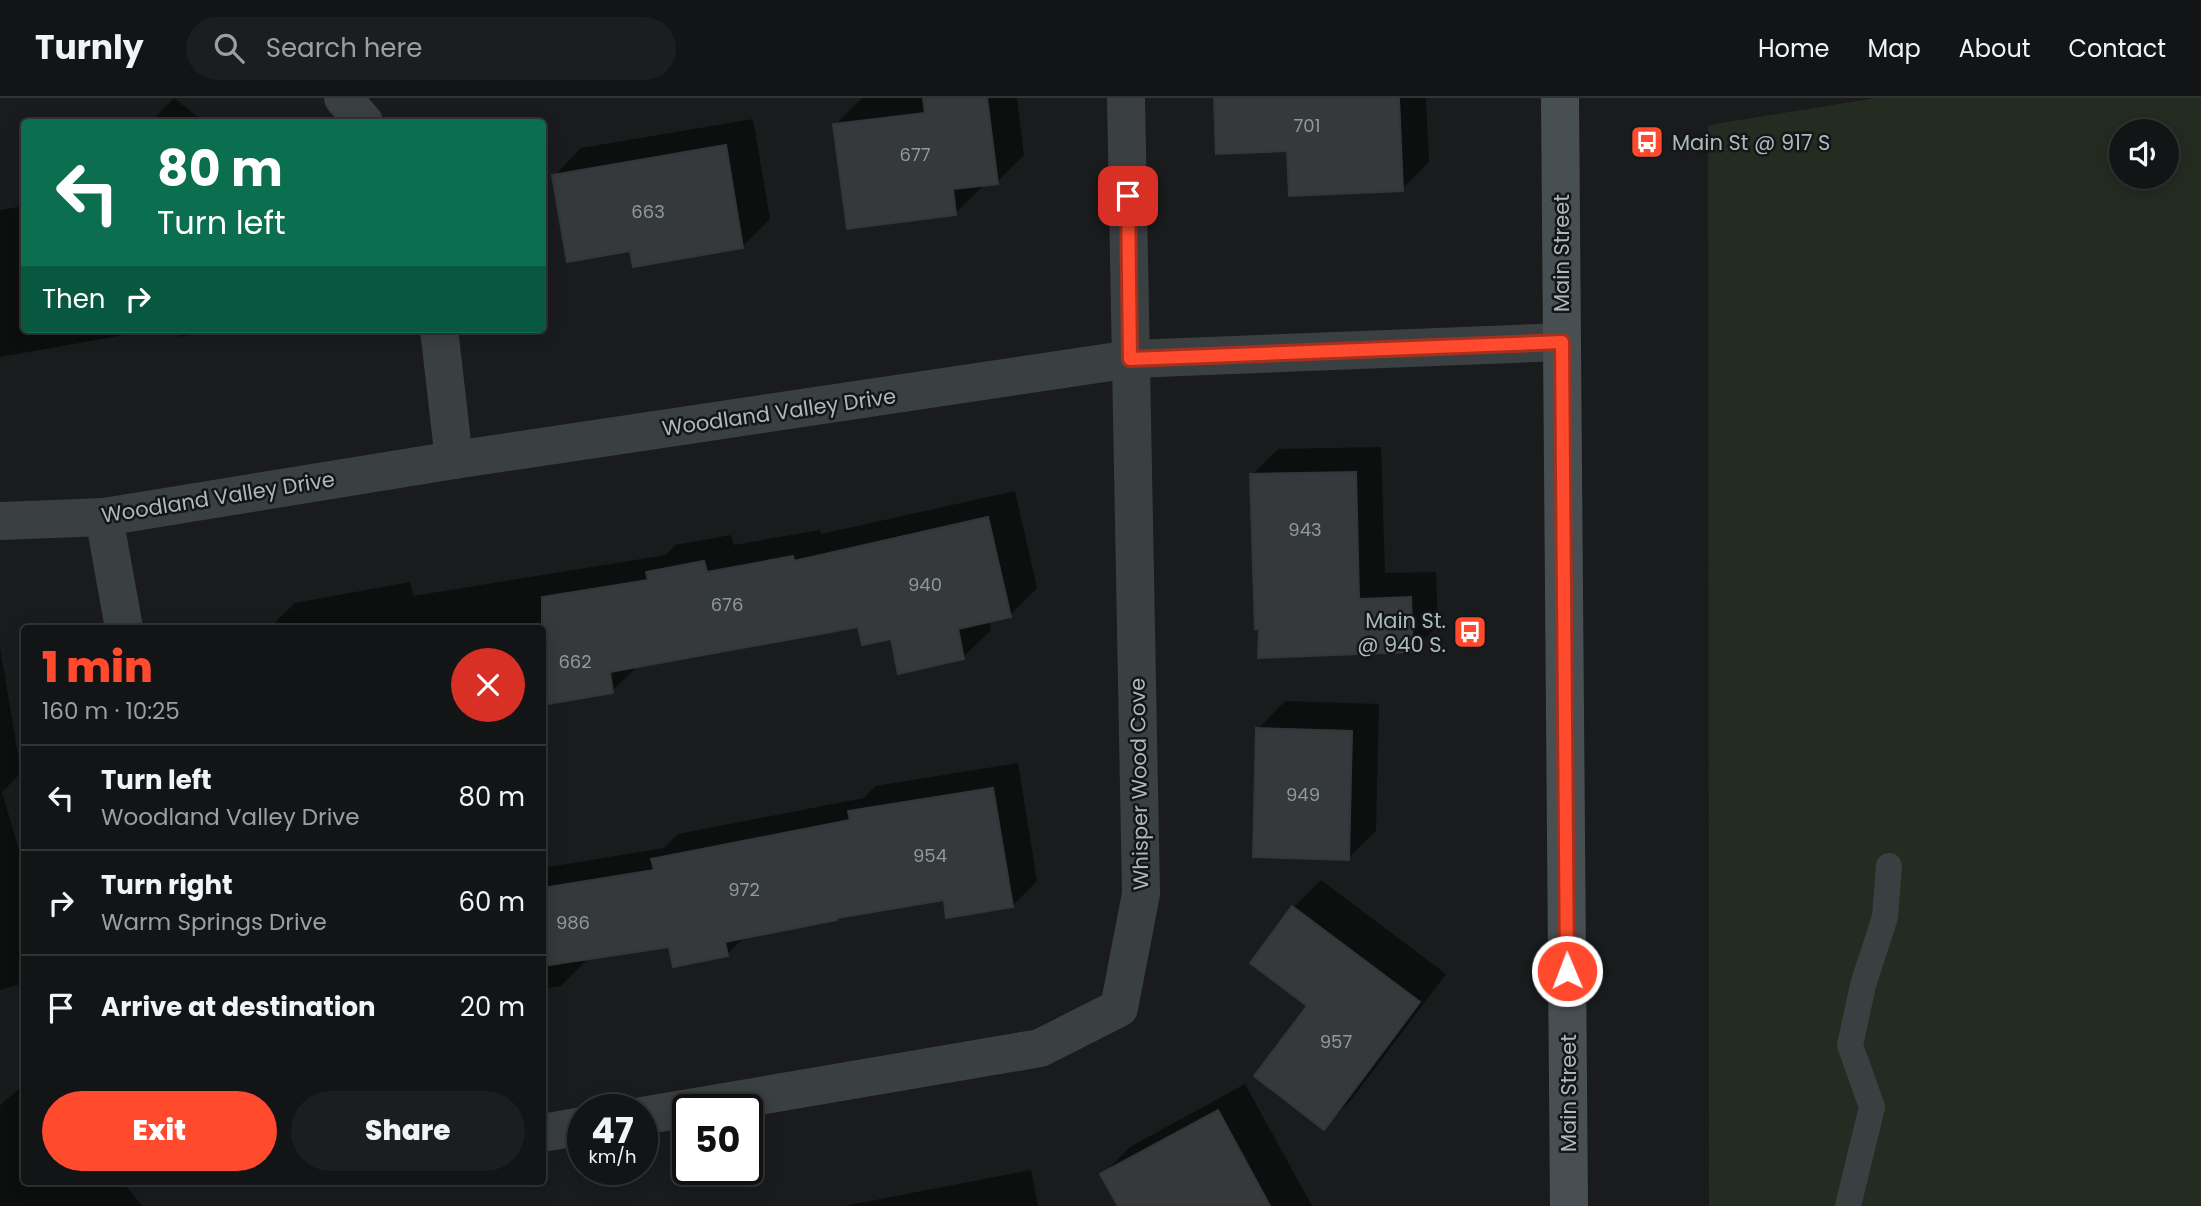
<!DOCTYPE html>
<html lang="en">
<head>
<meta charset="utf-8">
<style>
	:root { --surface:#131415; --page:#1c1d1e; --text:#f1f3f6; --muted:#9d9ea0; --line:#323334; --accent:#ff4a2e }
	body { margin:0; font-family:Poppins,sans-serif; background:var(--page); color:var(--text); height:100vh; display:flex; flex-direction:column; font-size:26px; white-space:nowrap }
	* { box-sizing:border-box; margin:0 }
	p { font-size:23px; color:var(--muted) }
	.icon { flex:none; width:38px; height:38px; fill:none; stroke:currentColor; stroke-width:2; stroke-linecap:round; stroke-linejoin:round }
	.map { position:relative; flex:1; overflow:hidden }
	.details { position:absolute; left:21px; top:527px; width:525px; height:560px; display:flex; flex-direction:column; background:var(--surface); border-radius:7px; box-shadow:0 4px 18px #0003,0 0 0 2px var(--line) }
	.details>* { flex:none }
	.top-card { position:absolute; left:21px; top:21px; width:525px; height:214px; border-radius:7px; box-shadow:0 4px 18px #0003,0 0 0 2px var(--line); background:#0b6e4f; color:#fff; overflow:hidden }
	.fabs { position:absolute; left:2109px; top:21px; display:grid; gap:14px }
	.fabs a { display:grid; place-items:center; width:70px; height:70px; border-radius:50%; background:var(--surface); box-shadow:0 4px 18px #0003,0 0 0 2px var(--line); font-size:35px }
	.speed { position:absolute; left:567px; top:996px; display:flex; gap:14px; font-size:35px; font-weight:700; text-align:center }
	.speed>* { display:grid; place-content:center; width:91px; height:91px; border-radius:50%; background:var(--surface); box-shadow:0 4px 18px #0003,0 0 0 2px var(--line); line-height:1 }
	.speed small { font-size:18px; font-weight:400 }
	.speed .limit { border:4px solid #111; border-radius:10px; background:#fff; color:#111 }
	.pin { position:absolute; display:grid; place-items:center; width:60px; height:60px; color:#fff; margin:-30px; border-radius:14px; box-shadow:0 4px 10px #0006 }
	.me { position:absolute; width:77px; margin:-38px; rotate:359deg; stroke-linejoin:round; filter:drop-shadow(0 0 5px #0008) }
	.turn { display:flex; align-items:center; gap:24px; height:147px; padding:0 21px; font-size:32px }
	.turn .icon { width:91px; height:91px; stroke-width:2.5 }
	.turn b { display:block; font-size:49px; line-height:60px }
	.then { display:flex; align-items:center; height:66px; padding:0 21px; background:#0003; gap:14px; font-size:26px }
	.round { display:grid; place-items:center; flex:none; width:74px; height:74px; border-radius:37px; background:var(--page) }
	.head { display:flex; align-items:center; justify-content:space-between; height:119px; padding:0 21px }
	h1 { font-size:42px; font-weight:800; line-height:52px; color:var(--accent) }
	.primary-button { display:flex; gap:14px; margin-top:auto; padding:14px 21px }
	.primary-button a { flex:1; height:80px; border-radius:42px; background:var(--accent); color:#fff; font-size:28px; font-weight:800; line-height:80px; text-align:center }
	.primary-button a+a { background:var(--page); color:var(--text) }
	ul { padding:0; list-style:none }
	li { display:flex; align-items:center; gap:21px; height:105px; padding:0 21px; border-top:2px solid var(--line) }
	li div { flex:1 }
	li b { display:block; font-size:26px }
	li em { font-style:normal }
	header { display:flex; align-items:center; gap:42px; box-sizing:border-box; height:98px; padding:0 35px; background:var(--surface); border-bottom:2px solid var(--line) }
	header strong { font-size:33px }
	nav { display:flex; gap:38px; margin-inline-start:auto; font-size:24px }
	.search { width:490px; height:63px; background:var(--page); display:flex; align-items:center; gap:18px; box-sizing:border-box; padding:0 24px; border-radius:38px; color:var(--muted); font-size:26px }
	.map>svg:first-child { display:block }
	.green { fill:#242b21; fill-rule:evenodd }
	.shadow { fill:#0007 }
	.building { fill:#36393b; stroke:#333638; stroke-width:2 }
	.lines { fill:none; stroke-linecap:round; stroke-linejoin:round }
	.service { stroke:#3a3f41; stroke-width:26 }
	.minor { stroke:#3a3f41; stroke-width:38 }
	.secondary { stroke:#484f52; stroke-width:38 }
	.route-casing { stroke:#a6301e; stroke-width:18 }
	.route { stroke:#ff4a2e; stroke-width:12 }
	.labels { text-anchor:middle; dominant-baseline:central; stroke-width:5; stroke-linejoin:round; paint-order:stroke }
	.number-label { font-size:18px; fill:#8e9a9c }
	.poi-label { font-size:21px; fill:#abbabd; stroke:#141617; text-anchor:start }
	.street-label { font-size:21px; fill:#abbabd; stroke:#141617 }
</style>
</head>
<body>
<header>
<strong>Turnly</strong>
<div class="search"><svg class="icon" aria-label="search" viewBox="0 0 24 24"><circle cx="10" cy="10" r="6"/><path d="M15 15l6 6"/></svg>Search here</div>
<nav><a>Home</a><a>Map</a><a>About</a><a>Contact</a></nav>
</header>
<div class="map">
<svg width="2201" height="1108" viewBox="0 0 2201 1108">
	<rect width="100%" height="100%" fill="#191b1c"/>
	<path class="green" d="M1876 0H2201V1108H1709L1708 27ZM2121 33H2166V79H2121Z"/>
	<g class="shadow">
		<path d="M174 0 204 24H151Z"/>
		<path d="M862 0H1017L1024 57 997 84 982 86 983 88 955 115 835 27Z"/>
		<path d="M1215 0H1426L1429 64 1402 91 1289 52Z"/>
		<path d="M753 21 770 121 743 148 554 78 581 50Z"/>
		<path d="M24 108V231H158L0 259V112Z"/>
		<path d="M178 231H221L179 239Z"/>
		<path d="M1381 349 1385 475 1436 474 1438 527 1412 553 1260 529 1252 377 1278 351Z"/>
		<path d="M1015 393 1037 490 1010 517 989 522 991 532 963 559 892 539 859 527 639 567 612 593 542 530H269L295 505 410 484 413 498 666 457 675 447 731 437 734 447 820 432 821 436Z"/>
		<path d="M0 549 21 675 2 694 24 769V885L0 892Z"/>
		<path d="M1285 603 1379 606 1376 733 1348 760 1258 631Z"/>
		<path d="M1018 665 1037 783 1012 808 945 800 838 818 746 838 727 856 670 847 586 859V863L561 888 542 891V770L664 750 678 736 864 700 875 688Z"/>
		<path d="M1321 782 1446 876 1351 1002 1324 1029 1309 908 1252 865 1294 809Z"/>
		<path d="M1245 986 1312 1108H1120L1103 1076 1130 1049Z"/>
		<path d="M24 987V1083H122L142 1108H0V1007Z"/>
		<path d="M1031 1072 1038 1108H844Z"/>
	</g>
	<g class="building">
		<path d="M923 0H987L998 86 953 91 956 117 847 131 833 26 925 15Z"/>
		<path d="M1214 0H1399L1403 93 1289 98 1287 53 1216 56Z"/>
		<path d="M726 47 743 150 633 169 630 153 567 164 552 77Z"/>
		<path d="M1356 374 1359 501 1411 499 1413 554 1258 560 1259 531H1255L1250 376Z"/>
		<path d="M988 419 1011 519 958 531 964 561 898 576 891 541 862 547 858 529 610 574 613 595 542 607V499L648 482 646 474 704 463 707 474 793 458 794 463Z"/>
		<path d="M1256 630 1352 633 1349 762 1253 759Z"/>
		<path d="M993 690 1013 809 946 820 944 802 837 820V822L725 844 728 858 673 869 669 849 542 868V790L654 772 651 761 850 722 848 713Z"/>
		<path d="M1292 808 1420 904 1324 1032 1254 978 1307 908 1250 865Z"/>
		<path d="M1218 1012 1270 1108H1118L1100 1076Z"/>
	</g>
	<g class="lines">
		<path class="service" d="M1848 1108 1872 1009 1850 947 1863 887 1885 819 1889 768"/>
		<g class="minor">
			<path d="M343 0 364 24"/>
			<path d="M439 231 454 362"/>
			<path d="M104 419 124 530"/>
			<path d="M0 423 104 419 454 362 1131 261 1562 244"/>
			<path d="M642 1018 1040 950 1119 910 1141 796 1126 0"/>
			<path d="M542 1035 583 1028"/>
		</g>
		<path class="secondary" d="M1560 0 1569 1108"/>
	</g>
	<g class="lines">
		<defs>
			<path id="route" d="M1128 98 1130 261 1562 244 1567 873"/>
		</defs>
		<use href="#route" class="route-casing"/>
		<use href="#route" class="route"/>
	</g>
	<defs>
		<symbol id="bus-square" viewBox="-11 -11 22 22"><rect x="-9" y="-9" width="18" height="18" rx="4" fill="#ff4a2e" stroke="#141617"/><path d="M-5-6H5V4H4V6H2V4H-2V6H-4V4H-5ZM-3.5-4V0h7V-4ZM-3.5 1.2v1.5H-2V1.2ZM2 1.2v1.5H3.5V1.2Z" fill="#fff"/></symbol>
	</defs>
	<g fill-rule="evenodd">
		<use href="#bus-square" x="1628" y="25" width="38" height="38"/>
		<use href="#bus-square" x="1451" y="515" width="38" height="38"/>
	</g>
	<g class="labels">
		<g class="number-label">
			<text x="1307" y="27">701</text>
			<text x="915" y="56">677</text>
			<text x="648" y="113">663</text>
			<text x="1305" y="431">943</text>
			<text x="925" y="486">940</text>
			<text x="727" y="506">676</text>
			<text x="575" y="563">662</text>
			<text x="1303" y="696">949</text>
			<text x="930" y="757">954</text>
			<text x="744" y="791">972</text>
			<text x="573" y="824">986</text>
			<text x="1336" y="943">957</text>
		</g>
		<g class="poi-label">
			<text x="1672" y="44">Main St @ 917 S</text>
			<text x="1446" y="522" text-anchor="end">Main St.<tspan x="1446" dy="24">@ 940 S.</tspan></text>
		</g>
		<g class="street-label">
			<text transform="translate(1561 155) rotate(-90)">Main Street</text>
			<text transform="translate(779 314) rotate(-8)">Woodland Valley Drive</text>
			<text transform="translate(218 399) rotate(-9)">Woodland Valley Drive</text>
			<text transform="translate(1139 686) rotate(-91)">Whisper Wood Cove</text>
			<text transform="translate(1568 995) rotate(-90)">Main Street</text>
		</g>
	</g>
</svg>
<div class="fabs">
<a><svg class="icon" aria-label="sound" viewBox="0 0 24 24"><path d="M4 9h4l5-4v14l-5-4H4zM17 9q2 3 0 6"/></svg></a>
</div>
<div class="speed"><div>47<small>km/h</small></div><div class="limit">50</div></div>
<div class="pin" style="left:1128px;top:98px;background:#d93025"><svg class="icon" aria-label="arrive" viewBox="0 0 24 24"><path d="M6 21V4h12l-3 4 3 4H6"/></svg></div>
<svg class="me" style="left:1567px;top:873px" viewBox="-20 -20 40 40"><circle r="17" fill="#ff4a2e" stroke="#fff" stroke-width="3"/><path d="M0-11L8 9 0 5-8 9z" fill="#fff"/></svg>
<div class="top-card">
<div class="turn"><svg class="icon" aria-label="left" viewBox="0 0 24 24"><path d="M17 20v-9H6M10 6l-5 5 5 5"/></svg><div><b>80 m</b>Turn left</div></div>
<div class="then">Then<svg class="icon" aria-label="right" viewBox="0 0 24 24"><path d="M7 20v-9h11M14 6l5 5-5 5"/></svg></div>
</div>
<section class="details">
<div class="head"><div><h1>1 min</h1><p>160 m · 10:25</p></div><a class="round" style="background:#d93025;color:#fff"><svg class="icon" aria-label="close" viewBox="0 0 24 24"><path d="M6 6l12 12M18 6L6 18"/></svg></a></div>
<ul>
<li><svg class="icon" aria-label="left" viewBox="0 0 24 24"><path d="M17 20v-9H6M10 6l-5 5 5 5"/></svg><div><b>Turn left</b><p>Woodland Valley Drive</p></div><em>80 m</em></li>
<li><svg class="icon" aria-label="right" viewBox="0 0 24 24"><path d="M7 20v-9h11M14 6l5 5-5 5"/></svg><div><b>Turn right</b><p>Warm Springs Drive</p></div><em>60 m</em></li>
<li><svg class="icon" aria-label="arrive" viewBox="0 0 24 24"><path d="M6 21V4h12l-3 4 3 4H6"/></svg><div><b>Arrive at destination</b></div><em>20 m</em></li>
</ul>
<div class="primary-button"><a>Exit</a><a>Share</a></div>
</section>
</div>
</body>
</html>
